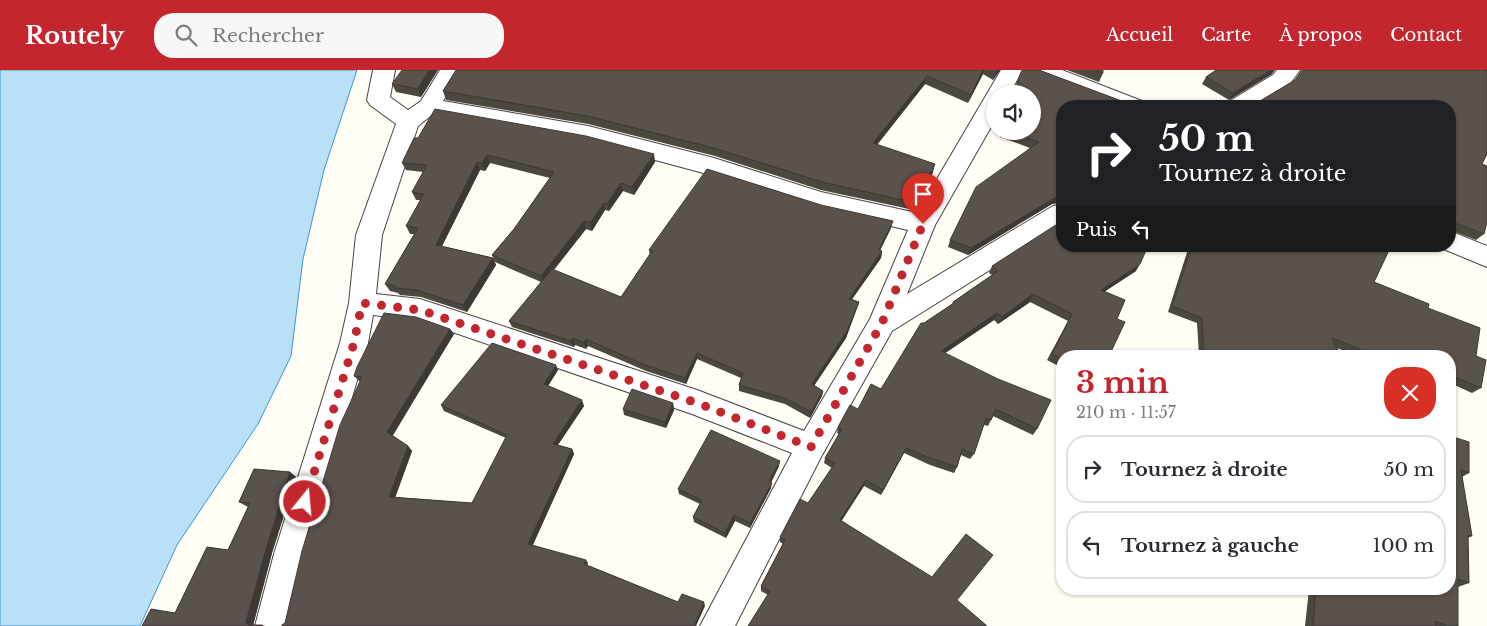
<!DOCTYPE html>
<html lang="fr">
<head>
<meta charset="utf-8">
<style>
	:root { --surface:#fff; --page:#f7f7f7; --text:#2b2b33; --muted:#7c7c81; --line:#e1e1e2; --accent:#c4262e }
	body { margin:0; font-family:"Libre Baskerville",serif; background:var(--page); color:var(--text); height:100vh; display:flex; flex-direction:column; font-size:19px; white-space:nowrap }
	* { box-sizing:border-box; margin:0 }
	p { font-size:16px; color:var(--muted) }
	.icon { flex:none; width:28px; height:28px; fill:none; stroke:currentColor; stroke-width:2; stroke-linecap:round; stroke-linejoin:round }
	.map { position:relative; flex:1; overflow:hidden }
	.details { position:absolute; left:1056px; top:280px; width:400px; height:245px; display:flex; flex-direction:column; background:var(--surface); border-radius:20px; box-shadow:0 1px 4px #0004 }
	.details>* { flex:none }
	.hud { position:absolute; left:1056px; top:30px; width:400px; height:152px; border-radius:20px; box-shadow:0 1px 4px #0004; background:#202124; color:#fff; overflow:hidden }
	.fabs { position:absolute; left:986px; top:15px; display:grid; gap:10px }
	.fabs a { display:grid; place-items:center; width:55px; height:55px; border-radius:50%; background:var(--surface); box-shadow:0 1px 4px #0004; font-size:25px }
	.pin { position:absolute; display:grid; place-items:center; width:42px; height:42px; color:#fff; margin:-51px -21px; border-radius:50% 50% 50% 0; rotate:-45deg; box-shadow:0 0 5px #0007 }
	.pin .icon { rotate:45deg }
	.me { position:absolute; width:55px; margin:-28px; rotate:17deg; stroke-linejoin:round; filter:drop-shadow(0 0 4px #0008) }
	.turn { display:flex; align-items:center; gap:18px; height:105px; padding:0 20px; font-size:22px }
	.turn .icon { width:65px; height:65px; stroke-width:2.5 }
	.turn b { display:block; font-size:35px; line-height:42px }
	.then { display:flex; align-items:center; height:48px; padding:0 20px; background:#0003; gap:10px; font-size:19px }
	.round { display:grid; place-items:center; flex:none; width:52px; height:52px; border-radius:20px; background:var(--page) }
	.head { display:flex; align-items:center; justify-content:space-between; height:85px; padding:0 20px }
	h1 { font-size:30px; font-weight:700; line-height:38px; color:var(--accent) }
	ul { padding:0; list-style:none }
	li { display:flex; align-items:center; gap:15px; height:68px; margin:0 10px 8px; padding:0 10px; border:2px solid var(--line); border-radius:20px }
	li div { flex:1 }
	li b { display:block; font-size:19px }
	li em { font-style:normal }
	header { display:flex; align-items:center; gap:30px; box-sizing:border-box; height:70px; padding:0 25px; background:var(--accent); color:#fff }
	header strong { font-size:24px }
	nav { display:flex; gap:28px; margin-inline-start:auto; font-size:18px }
	.search { width:350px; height:45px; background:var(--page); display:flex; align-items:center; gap:12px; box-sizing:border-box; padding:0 18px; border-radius:20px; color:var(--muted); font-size:19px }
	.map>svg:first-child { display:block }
	.water { fill:#b9e0f7; stroke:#3f96cf }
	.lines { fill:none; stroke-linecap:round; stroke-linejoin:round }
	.minor-casing { stroke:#444; stroke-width:2 }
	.minor { fill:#fff; fill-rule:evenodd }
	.wall { fill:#4d4742 }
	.shaded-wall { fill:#3f3936 }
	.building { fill:#5a524d; stroke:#3f3936 }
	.route { stroke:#c4262e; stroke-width:9; stroke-dasharray:0 16.2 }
</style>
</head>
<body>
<header>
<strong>Routely</strong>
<div class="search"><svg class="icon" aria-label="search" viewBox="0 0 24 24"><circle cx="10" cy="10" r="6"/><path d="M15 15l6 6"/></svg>Rechercher</div>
<nav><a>Accueil</a><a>Carte</a><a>À propos</a><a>Contact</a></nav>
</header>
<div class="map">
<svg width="1487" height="556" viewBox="0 0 1487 556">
	<rect width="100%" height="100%" fill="#fffdf5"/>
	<path class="water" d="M0 0H357L324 100 303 189 291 286 258 354 177 475 140 556H0Z"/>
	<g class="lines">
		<defs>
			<g id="minor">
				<path d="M373 0H395L390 27 408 40 421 31 440 0H462L443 31 588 56 714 88 821 122 917 143 1001 0H1023L1009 24H995V50L935 155 907 224 1053 136 1062 134V155L892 261 821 387 735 556H700L792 383 692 344 420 251 373 245 368 273 306 484 289 556H255L274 484 340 273 349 233 356 165 396 54 370 35 367 30ZM433 44 588 72 711 105 821 140 908 160 870 249 804 361 697 320 420 229 376 224 382 165 418 56Z"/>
				<path d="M1030 0H1062L1142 31 1145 36H1113L1033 5Z"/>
				<path d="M1277 0H1300L1289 15 1254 36H1227L1230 31 1273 5Z"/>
				<path d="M1450 161 1487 176V197L1441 178 1440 176H1450Z"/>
			</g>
		</defs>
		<use href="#minor" class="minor-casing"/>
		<use href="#minor" class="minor"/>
	</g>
	<g class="wall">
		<path d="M438 0 421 27 396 22 392 14Z"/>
		<path d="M456 0H1000L993 10 983 4 968 33 925 14 877 75 933 102 914 140 821 120 715 86 588 54 446 30 443 21Z"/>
		<path d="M1067 0H1103V3L1099 12Z"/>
		<path d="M1487 0 1482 94 1484 164 1476 170 1450 160V36H1244L1248 31H1260L1295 10Z"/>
		<path d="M1272 4 1229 30 1202 14 1206 7Z"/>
		<path d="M1017 12 1062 36V133V132L1052 134 968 185 948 177 950 170 1030 78 1000 67 1002 61H1032L1020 23 1014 20Z"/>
		<path d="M414 68 655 92 634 125 623 121 609 141 605 140 592 161 586 159 554 200 621 227 650 185 649 180 891 158 880 180 882 181 881 188 852 229 859 232 857 238 846 268 814 316 823 321 822 326 810 348 785 334 739 321V315L741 308 697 289 686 314 646 301 588 276 586 279 575 275 574 277 512 257 509 251 541 212 495 192 492 185 514 159 550 108 490 93 485 101 480 100 442 176 493 188 496 195 467 242 421 227 400 225 398 223 390 221 385 214 414 164H410L406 156 420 130H416L412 122 423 102 406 100 402 93Z"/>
		<path d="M1189 176H1391L1374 212 1428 238 1476 286 1481 318 1472 323 1450 313V286H1356L1337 278 1341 286H1199L1197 253 1168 242Z"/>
		<path d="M992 196 1136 201 1104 222 1062 286V298L1047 290 1068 251 1030 232 998 254 994 250 945 283 1037 359 1033 365 993 346 988 356 984 355 974 384 970 389 961 385 957 397 954 403 930 395 904 383 881 425 864 416 841 450 957 530 768 525 761 521V516L783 474 780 472V467L808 433 832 398 824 393 825 388 839 364 837 363 838 357 881 319 924 253 952 234 953 232 992 205 989 203Z"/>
		<path d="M450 259 454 264 392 365 408 376 412 381 395 427 472 433 506 368 444 341 441 335 558 300 548 316 584 336 558 375 572 379 574 384 533 475 588 493 587 495 678 532 705 536 285 553 360 311H359L354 306Z"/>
		<path d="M673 333 674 340 666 358 624 345 623 339Z"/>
		<path d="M1450 366 1469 403 1462 407 1472 466 1468 468 1469 513 1458 517V556H1305L1309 519H1450Z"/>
		<path d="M779 396 771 412V418L750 458 735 451 726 468 694 452 693 447 700 434 679 424 678 419Z"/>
		<path d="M254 399 290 402 296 407 272 483 253 555H262L265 556H142L151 539 175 543 207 477 228 480 248 437 246 436 239 432Z"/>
	</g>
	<g class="shaded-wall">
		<path d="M429 0H438L421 27 418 19Z"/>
		<path d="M983 0H984L983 4 968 33 971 25Z"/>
		<path d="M997 0H1000L993 10 996 1Z"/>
		<path d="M1271 0H1275L1272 4 1229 30 1233 23Z"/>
		<path d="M927 6 925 14 872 81 873 73Z"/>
		<path d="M654 84 655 92 634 125 632 117Z"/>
		<path d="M487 85 490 93 485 101 482 93Z"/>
		<path d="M477 92 480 100 439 182 436 175Z"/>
		<path d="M935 94 933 102 914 140 916 133Z"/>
		<path d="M621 113 623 121 609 141 607 134Z"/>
		<path d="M1062 125V132L1052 134 968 185 971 178 1056 127Z"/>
		<path d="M604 133 605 140 592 161 590 153Z"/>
		<path d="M584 151 586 159 543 213 541 206Z"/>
		<path d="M893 151 891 158 877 187 879 180Z"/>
		<path d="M882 181 881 188 848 235 849 229Z"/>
		<path d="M493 188 496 195 467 242 463 235Z"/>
		<path d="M1140 194 1136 201 1096 227 1101 220Z"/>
		<path d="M1033 224 1030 232 998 254 1002 247Z"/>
		<path d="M859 232 857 238 846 268 811 320 812 314Z"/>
		<path d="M997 243 994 250 938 288 941 281Z"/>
		<path d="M450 259 454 264 392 367 387 362Z"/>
		<path d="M573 268 575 275 574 277 571 271Z"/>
		<path d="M586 269 588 276 586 279 584 273Z"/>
		<path d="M697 283V289L686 314 685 308Z"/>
		<path d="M556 295 558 300 546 319 544 314Z"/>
		<path d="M823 321 822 326 810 348 811 342Z"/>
		<path d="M582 330 584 336 555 379 553 374Z"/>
		<path d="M673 333 674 340 666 358 665 352Z"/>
		<path d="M408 376 412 381 394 431 389 427Z"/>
		<path d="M906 378 904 383 881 425 883 420Z"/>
		<path d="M572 379 574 384 531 478 528 474Z"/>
		<path d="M780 391 779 396 769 417V411Z"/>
		<path d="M290 402 296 407 272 483 253 556 248 555 246 552 266 479Z"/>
		<path d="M866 410 864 416 839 455 840 450Z"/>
		<path d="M772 413 771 418 750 458V453Z"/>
		<path d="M734 445 735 451 726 468 725 463Z"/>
		<path d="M586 490 588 493 586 498 584 494Z"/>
		<path d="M704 532 705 536 696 556H694Z"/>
	</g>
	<g class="building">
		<path d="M402 0H429L418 19 392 14Z"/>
		<path d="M456 0H983L971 25 927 6 873 73 935 94 916 133 822 112 714 78 587 46 443 21Z"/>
		<path d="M1022 0H1039L1119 30 1132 36H1062V125L1056 127 971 178 950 170 976 117 1039 72 1008 61H1032V24H1020L1024 15 1017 12Z"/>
		<path d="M1094 0H1103V3Z"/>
		<path d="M1216 0H1271L1233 23 1206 7Z"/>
		<path d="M1302 0H1487V84L1482 94 1487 96V152L1484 164 1450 151V36H1256L1248 31H1260L1295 10Z"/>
		<path d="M435 39 586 66 654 84 632 117 621 113 607 134 604 133 590 153 584 151 541 206 492 185 514 159 554 102 487 85 482 93 477 92 436 175 493 188 463 235 416 220 395 218 396 216 385 214 418 158 406 156 424 124 412 122 427 95 402 93 414 68H418Z"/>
		<path d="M707 99 821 135 893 151 879 180 882 181 849 229 859 232 847 261 812 314 823 321 811 342 785 328 739 315 743 303 697 283 685 308 645 295 586 269 584 273 573 268 571 271 509 251 552 199 621 227 652 181 649 180Z"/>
		<path d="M1062 151V176H1148L1140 194 1101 220 1125 230 1117 249 1125 252 1109 286H1062V289L1052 284 1072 244 1033 224 1002 247 997 243 941 281 998 309 1051 330 1037 359 996 339 991 350 986 348 974 384 962 379 957 397 933 389 906 378 883 420 866 410 840 450 932 507 966 464 993 485 957 530 987 556H748L770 521 761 516 785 470 780 467 800 429 808 433 835 393 825 388 842 359 838 357 850 335 858 339 871 314 881 319 921 253H924L954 233 953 232 998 201 992 196Z"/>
		<path d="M1192 176H1391L1374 212 1429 234 1428 238 1480 258 1476 286 1486 290 1481 318 1450 305V286H1376L1332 268 1341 286H1204L1202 248 1172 236Z"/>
		<path d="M384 243 416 247 450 259 387 362 408 376 389 427 472 433 507 365 441 335 492 273 556 295 544 314 582 330 553 374 572 379 528 474 586 490 584 494 678 532 682 524 704 532 694 556H282V555L285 553 302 481 340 355 362 307 354 306 357 297Z"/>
		<path d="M632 319 673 333 665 352 623 339Z"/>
		<path d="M711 360 780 391 769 411 772 413 750 453 734 445 725 463 693 447 702 430 678 419Z"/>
		<path d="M1450 366 1469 372V403L1461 400 1472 466 1468 465 1469 513 1458 509V556H1447L1435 551 1436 556H1313L1316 519H1450Z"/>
		<path d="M254 399 290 402 266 479 246 552 248 555H262V556H142L151 539 175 543 207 477 228 480 250 433 239 432Z"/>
	</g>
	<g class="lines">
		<path class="route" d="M305 432 354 273 362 233 420 240 697 333 811 377 882 253 923 154"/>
	</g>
</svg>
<div class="fabs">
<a><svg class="icon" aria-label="sound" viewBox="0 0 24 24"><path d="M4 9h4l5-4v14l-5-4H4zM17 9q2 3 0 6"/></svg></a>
</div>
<div class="pin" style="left:923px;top:154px;background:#d93025"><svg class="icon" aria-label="arrive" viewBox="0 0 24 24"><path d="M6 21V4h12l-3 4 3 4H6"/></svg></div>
<svg class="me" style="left:305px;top:432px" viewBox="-20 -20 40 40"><circle r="17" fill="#c4262e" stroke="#fff" stroke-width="3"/><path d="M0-11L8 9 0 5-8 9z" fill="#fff"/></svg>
<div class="hud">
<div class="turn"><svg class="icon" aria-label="right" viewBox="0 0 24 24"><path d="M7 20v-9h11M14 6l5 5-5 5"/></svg><div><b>50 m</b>Tournez à droite</div></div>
<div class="then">Puis<svg class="icon" aria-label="left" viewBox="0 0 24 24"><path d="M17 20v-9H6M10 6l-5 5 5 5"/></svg></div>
</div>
<section class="details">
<div class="head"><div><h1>3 min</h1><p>210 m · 11:57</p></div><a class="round" style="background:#d93025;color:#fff"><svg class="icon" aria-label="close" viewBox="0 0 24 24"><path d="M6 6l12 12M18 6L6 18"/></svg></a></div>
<ul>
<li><svg class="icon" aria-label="right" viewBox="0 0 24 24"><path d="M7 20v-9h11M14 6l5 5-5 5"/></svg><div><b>Tournez à droite</b></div><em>50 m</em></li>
<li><svg class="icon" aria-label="left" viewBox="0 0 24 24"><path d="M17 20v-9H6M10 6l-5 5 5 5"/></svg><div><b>Tournez à gauche</b></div><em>100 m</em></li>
</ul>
</section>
</div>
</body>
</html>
